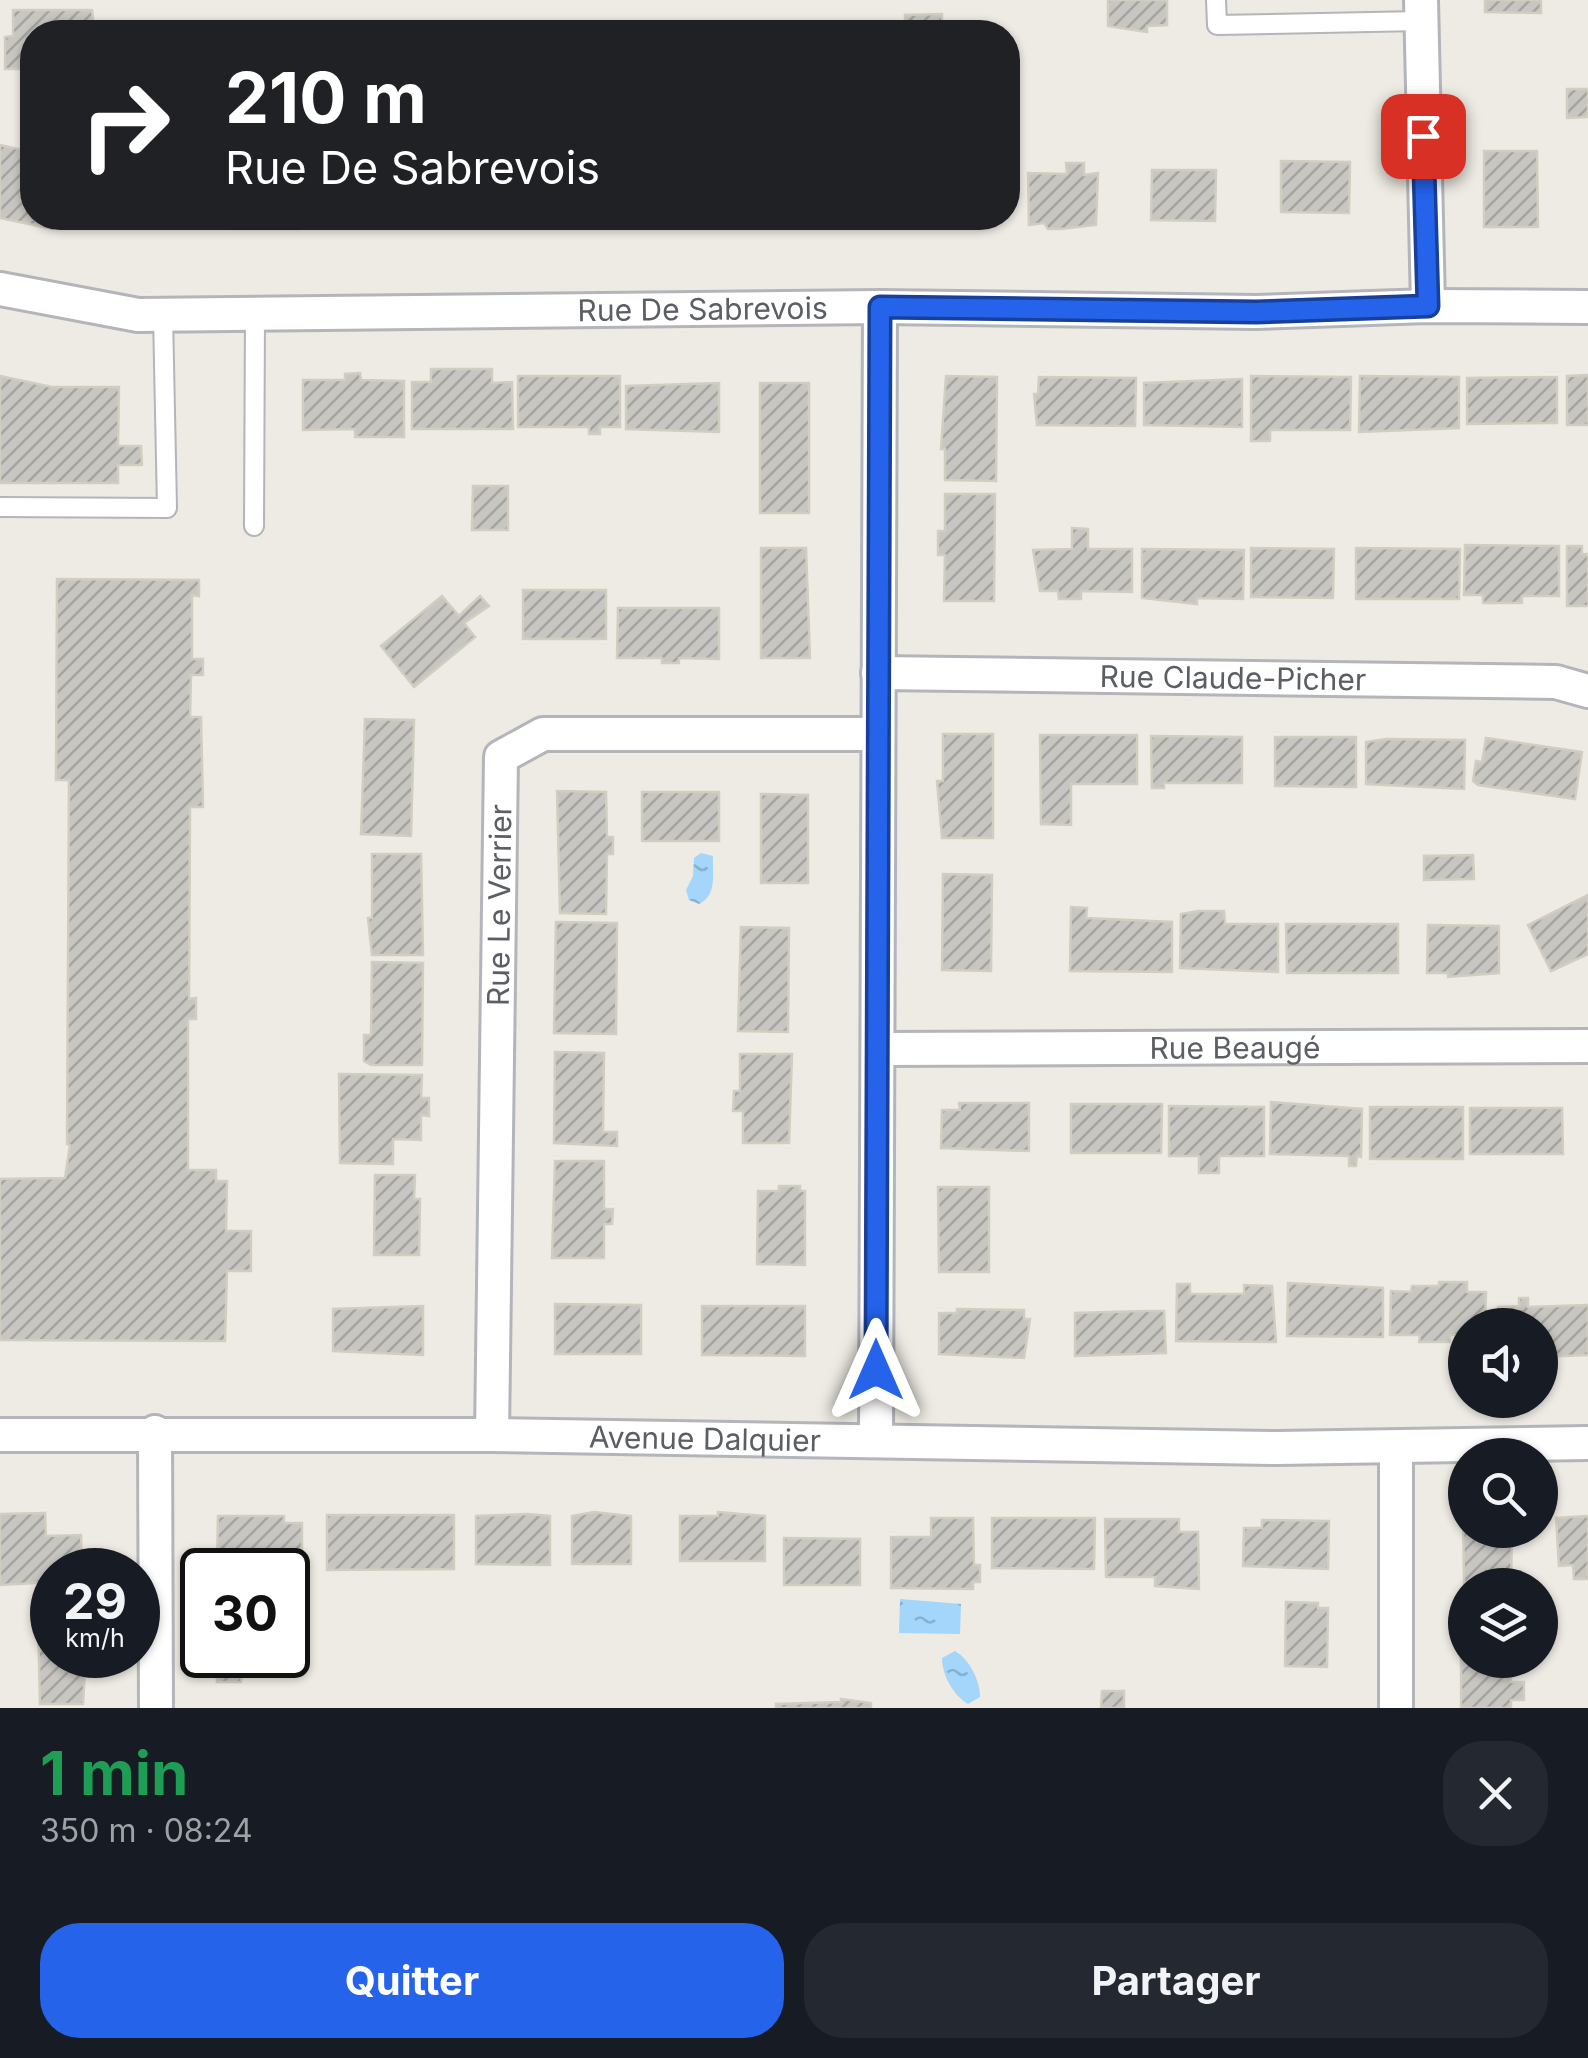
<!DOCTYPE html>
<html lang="fr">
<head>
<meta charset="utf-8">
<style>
	:root { --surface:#171b24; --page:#242831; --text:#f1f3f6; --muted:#9ea1a6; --accent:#2563eb }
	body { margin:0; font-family:Inter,sans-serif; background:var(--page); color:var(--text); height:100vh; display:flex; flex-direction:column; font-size:38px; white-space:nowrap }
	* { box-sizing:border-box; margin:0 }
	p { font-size:32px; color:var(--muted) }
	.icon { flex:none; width:55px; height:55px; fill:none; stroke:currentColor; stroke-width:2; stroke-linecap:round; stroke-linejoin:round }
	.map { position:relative; height:1708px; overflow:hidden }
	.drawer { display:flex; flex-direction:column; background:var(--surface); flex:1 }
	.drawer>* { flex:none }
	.top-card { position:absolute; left:20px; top:20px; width:1000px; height:210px; border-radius:40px; box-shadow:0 2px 8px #0004; background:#202124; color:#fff; overflow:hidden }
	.controls { position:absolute; left:1448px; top:1308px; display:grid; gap:20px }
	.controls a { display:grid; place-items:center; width:110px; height:110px; border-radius:50%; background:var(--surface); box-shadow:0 2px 8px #0004; font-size:50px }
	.speed { position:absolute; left:30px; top:1548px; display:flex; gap:20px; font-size:50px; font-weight:700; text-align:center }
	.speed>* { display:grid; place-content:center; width:130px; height:130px; border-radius:50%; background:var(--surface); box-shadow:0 2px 8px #0004; line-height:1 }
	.speed small { font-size:25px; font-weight:400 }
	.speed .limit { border:5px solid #111; border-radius:15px; background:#fff; color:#111 }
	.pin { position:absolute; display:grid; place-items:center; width:85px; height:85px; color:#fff; margin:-42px; border-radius:20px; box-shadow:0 5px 15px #0006 }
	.me { position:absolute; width:110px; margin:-55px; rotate:0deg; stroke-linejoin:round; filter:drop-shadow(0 0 8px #0008) }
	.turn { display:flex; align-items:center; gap:35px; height:210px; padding:0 40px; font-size:45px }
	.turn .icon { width:130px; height:130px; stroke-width:2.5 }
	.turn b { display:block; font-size:70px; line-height:85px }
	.round { display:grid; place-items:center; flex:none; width:105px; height:105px; border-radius:40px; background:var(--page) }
	.headline { display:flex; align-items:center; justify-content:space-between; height:170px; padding:0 40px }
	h1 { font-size:60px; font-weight:700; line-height:75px; color:#1e9e55 }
	.cta { display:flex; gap:20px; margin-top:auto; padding:20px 40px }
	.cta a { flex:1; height:115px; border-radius:40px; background:var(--accent); color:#fff; font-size:40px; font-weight:700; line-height:115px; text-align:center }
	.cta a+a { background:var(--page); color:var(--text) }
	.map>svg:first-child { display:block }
	.water { fill:url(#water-ripples) }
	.building { fill:url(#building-hatch); stroke:#d2cdc1; stroke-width:2.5 }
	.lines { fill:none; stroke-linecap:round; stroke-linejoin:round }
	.service-casing { stroke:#b3b5ba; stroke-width:22 }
	.minor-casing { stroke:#b3b5ba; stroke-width:38 }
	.service { stroke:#fff; stroke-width:18 }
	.minor { stroke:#fff; stroke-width:32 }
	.route-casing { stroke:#184099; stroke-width:25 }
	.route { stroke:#2563eb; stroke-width:18 }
	.labels { text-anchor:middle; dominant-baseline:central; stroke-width:8; stroke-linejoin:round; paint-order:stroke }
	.street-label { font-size:30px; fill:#5b5e63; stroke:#fff }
</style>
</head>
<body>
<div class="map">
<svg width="1588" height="1708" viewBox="0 0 1588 1708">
	<defs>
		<pattern id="water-ripples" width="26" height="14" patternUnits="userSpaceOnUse" patternTransform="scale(2.5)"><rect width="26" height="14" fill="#a4d5fb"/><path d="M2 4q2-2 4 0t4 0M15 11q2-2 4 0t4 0" fill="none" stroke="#89b0cf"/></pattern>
		<pattern id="building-hatch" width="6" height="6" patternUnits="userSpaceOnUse" patternTransform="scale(2.5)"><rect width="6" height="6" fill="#c8c6c0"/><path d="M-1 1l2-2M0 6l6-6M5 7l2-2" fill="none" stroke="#a5a4a0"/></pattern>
	</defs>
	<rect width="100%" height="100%" fill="#edebe3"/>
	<g class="water">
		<path d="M701 853 713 856C712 873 718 895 699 904L689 900 686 890 693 876 694 858Z"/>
		<path d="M900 1599 961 1604 960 1634 899 1633Z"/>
		<path d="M955 1651C969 1659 980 1680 980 1697L968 1704C953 1695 942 1675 942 1658Z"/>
	</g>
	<g class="building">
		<path d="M1108 0H1167V25L1147 26V32L1108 26Z"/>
		<path d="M1485 0H1541V13L1485 12Z"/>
		<path d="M13 10H92L94 27 92 32H32V69H5V37L13 36Z"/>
		<path d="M942 14V32H905V15Z"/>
		<path d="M1567 89H1588V117L1567 118Z"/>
		<path d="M0 145 32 152V218H56L53 229 0 218Z"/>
		<path d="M1484 151H1537L1538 227H1484Z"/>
		<path d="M1281 161 1350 162 1349 213 1281 212Z"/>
		<path d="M1066 163H1084V175L1098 173 1096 225 1060 229H1048L1044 223 1029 225 1028 173 1067 174Z"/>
		<path d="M1152 170H1216L1215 221 1151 220Z"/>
		<rect x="233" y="218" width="65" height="11"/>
		<path d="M461 218H529V221L461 222Z"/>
		<rect x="689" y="218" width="67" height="5"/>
		<path d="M431 369H492V383L512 382 513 429H412V382H431Z"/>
		<path d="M360 373 361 380 404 381V437H355V429L303 430V380H345V374Z"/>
		<path d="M1588 375V425H1567V376Z"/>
		<path d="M0 376 52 387H119L118 446H141L142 465H118V483H0Z"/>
		<path d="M518 376H620V427H600V434H589V427H518Z"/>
		<path d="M946 376 997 377 996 481 945 480V449H941Z"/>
		<path d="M1251 376 1351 377 1350 430H1270V441H1251Z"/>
		<path d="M1360 376 1459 377V428L1359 432Z"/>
		<path d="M1039 377 1136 378 1135 426 1037 425 1034 394H1038Z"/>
		<path d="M1557 377V423L1467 424V378Z"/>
		<path d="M1242 379V427L1144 425V383Z"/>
		<path d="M719 383V432L626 429V386Z"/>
		<rect x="760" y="383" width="49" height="130"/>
		<path d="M473 486H508V530H472Z"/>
		<path d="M945 494H995L994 601H944L945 555H938V531H945Z"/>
		<path d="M1072 528 1088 529V549H1132V592L1081 591V599H1059L1058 591H1040L1033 550 1072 549Z"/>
		<path d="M1465 545 1559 546V596H1522V603H1483V595H1464Z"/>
		<path d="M1567 546H1582V554H1588V606H1567Z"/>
		<path d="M761 548H806L810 658H761Z"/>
		<path d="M1251 548 1334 549 1333 598 1251 597Z"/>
		<path d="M1356 548 1460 549 1459 599H1356Z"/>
		<path d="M1142 549 1244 550 1243 599 1197 598V604L1142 598Z"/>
		<path d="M57 579 199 580V596L192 595V659H203V675H191L190 717H201L203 807H190L189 999 196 998V1019H188V1170H216V1181H227L226 1231H251V1271H227L225 1341 0 1340V1179L65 1178 70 1145 67 1144 69 780H56Z"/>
		<rect x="523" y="590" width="83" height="49"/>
		<path d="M442 596 459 616 480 596 489 606 464 623 475 637 414 687 381 646Z"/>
		<path d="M618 608H719V659L679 658V663H662V658H617Z"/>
		<path d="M365 719 414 720 411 836 361 834Z"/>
		<path d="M943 734H993V838H942L937 781H943Z"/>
		<path d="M1040 735H1137V784H1071V825L1041 824Z"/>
		<path d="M1151 736 1242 737V783H1164V788H1152Z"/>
		<path d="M1275 737H1356V787L1275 786Z"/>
		<path d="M1486 738 1582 752 1575 799 1478 785 1473 781 1476 761 1482 762Z"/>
		<path d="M1386 739 1465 740 1464 789 1366 784V742Z"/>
		<path d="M557 791 606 792 607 837H613V854H607L606 914 560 913Z"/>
		<rect x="642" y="792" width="77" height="49"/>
		<path d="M761 794 808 795V883H761Z"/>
		<path d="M372 854H421L423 955H372L368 918H372Z"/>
		<path d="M1473 855 1474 879 1424 880V856Z"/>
		<path d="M943 874 992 875 991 971 942 970Z"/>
		<path d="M1588 895V954L1551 971 1528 925Z"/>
		<path d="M1071 907 1087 908 1086 918 1172 922V972L1070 971Z"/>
		<path d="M1198 911H1224L1225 924H1278V972L1180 968 1181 914Z"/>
		<path d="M556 922 617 923 616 1034 554 1033Z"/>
		<path d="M1286 924H1398V973H1287Z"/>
		<path d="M1428 925 1499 926V973L1448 977V973H1427Z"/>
		<path d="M741 927 789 928 788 1032 738 1031Z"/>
		<path d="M372 962 423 963 422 1065H371L364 1061V1035H371Z"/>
		<path d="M555 1052 604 1053 603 1132H617V1146L554 1143Z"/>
		<path d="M740 1054H792L789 1143H743V1111H733L734 1091H740Z"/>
		<path d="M339 1074 422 1075 421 1098H429V1116L421 1115V1140L393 1139V1164L340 1163Z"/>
		<path d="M1271 1102 1362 1109 1361 1157 1357 1156 1356 1166H1349V1156L1270 1154Z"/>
		<path d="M959 1103H1029V1151L941 1148 942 1110H960Z"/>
		<path d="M1071 1104H1162L1161 1153H1071Z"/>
		<path d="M1169 1106 1264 1107V1156H1219V1173H1199V1156H1169Z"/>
		<rect x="1370" y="1107" width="93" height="52"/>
		<path d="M1470 1108H1562L1563 1154H1470Z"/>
		<path d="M555 1161H604V1209H613L612 1224H604V1258H552Z"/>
		<path d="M375 1175H415L414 1199H420L419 1255H374Z"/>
		<path d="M779 1186H800V1191H805V1265L757 1264 758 1191H779Z"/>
		<path d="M938 1187H989V1272H939Z"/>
		<path d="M1439 1282H1467V1292H1486L1485 1325H1465V1335H1450V1342H1419L1420 1335H1390L1391 1291 1411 1292 1412 1286H1439Z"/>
		<path d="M1288 1283 1383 1288V1337L1287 1336Z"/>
		<path d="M1177 1284H1190V1294H1244V1285L1272 1286 1276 1342 1176 1341Z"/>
		<path d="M1519 1298H1528V1307L1588 1305V1355L1540 1357V1325H1499L1498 1307 1519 1306Z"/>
		<path d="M555 1304 641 1305V1354H555Z"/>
		<path d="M423 1306V1355L333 1351V1309Z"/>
		<path d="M702 1306H805V1356L702 1355Z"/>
		<path d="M957 1309 1024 1310V1319H1030L1024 1358 939 1354V1313H957Z"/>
		<path d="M1145 1311H1164L1166 1353 1075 1356V1313Z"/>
		<path d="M594 1512 631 1516V1564H572V1516Z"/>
		<path d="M718 1512 765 1516V1561H680V1516H718Z"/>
		<path d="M45 1513 46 1536 81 1535 82 1570H52V1582L0 1585V1514Z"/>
		<path d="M527 1514 550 1516V1565L476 1564V1516Z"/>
		<path d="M327 1515H454V1569L327 1570Z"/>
		<path d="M218 1516H284V1523H302V1558H285L284 1564 217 1563Z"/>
		<path d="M1588 1516V1579H1574L1573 1565 1559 1566 1556 1518Z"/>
		<path d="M931 1518H973L974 1565H980V1582H973V1589L891 1588V1537H931Z"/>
		<path d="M992 1518H1095L1094 1569 992 1568Z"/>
		<path d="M1463 1518 1465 1530H1512L1511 1585H1465V1642Z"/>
		<path d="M1105 1519H1179V1532H1198L1199 1589 1155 1586V1577H1106Z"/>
		<path d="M1262 1520 1329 1521 1328 1569 1243 1566 1244 1528H1262Z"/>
		<path d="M784 1538 860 1539V1585H784Z"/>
		<path d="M1286 1602 1318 1603V1608H1328L1327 1667 1285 1666Z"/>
		<path d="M38 1618H52V1655H86L83 1704H40Z"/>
		<path d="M1461 1650H1465V1660H1511V1682H1524V1700H1511V1708H1461Z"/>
		<path d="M216 1655H269V1674H242L241 1682H217Z"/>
		<path d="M1102 1691H1124V1708H1101Z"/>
		<path d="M841 1699 871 1703V1708H776V1704L841 1702Z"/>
	</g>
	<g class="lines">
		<defs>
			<g id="service">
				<path d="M1216 0 1217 25 1421 21"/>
				<path d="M0 507 167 508 163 315"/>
				<path d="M254 526 255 314"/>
			</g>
			<g id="minor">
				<path d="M1421 0 1428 306"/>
				<path id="s1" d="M0 289 138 315 880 307 1256 312 1428 306 1588 307"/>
				<path id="s2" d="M878 673 1556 682 1588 691"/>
				<path id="s3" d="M880 1049 1588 1046"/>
				<path d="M155 1432 156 1708"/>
				<path id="s4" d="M0 1435H492L1277 1448 1588 1443"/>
				<path id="s5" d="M492 1435 501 757 543 734H877"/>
				<path d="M876 1440 880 307"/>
				<path d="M1396 1447V1708"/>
			</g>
		</defs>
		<use href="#service" class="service-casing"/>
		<use href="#minor" class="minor-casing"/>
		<use href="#service" class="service"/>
		<use href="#minor" class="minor"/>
	</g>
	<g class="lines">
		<defs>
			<path id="route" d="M876 1370 880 307 1256 312 1428 306 1423 136"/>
		</defs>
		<use href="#route" class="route-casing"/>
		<use href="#route" class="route"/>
	</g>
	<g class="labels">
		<g class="street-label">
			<text stroke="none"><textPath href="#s1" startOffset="705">Rue De Sabrevois</textPath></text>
			<text stroke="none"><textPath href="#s2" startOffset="355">Rue Claude-Picher</textPath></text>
			<text stroke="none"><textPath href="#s5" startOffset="530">Rue Le Verrier</textPath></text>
			<text stroke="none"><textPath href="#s3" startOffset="355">Rue Beaugé</textPath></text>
			<text stroke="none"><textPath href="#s4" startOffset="705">Avenue Dalquier</textPath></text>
		</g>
	</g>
</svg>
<div class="controls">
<a><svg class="icon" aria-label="sound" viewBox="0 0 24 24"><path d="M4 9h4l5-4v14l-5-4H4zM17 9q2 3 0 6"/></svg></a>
<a><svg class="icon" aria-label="search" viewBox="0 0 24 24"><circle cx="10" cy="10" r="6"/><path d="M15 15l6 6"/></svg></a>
<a><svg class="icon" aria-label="layers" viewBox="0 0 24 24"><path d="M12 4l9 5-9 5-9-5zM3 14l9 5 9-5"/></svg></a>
</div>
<div class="speed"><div>29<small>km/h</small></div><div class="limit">30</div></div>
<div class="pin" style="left:1423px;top:136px;background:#d93025"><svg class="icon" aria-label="arrive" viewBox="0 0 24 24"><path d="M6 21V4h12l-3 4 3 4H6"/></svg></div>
<svg class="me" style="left:876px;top:1370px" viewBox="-20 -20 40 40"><path d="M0-17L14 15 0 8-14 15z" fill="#2563eb" stroke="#fff" stroke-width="4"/></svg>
<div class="top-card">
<div class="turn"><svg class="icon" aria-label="right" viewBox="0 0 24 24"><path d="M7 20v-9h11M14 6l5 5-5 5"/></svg><div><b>210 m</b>Rue De Sabrevois</div></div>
</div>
</div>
<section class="drawer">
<div class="headline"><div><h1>1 min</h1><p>350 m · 08:24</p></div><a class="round"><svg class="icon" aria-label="close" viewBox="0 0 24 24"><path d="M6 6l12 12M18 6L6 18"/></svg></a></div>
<div class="cta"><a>Quitter</a><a>Partager</a></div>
</section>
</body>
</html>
